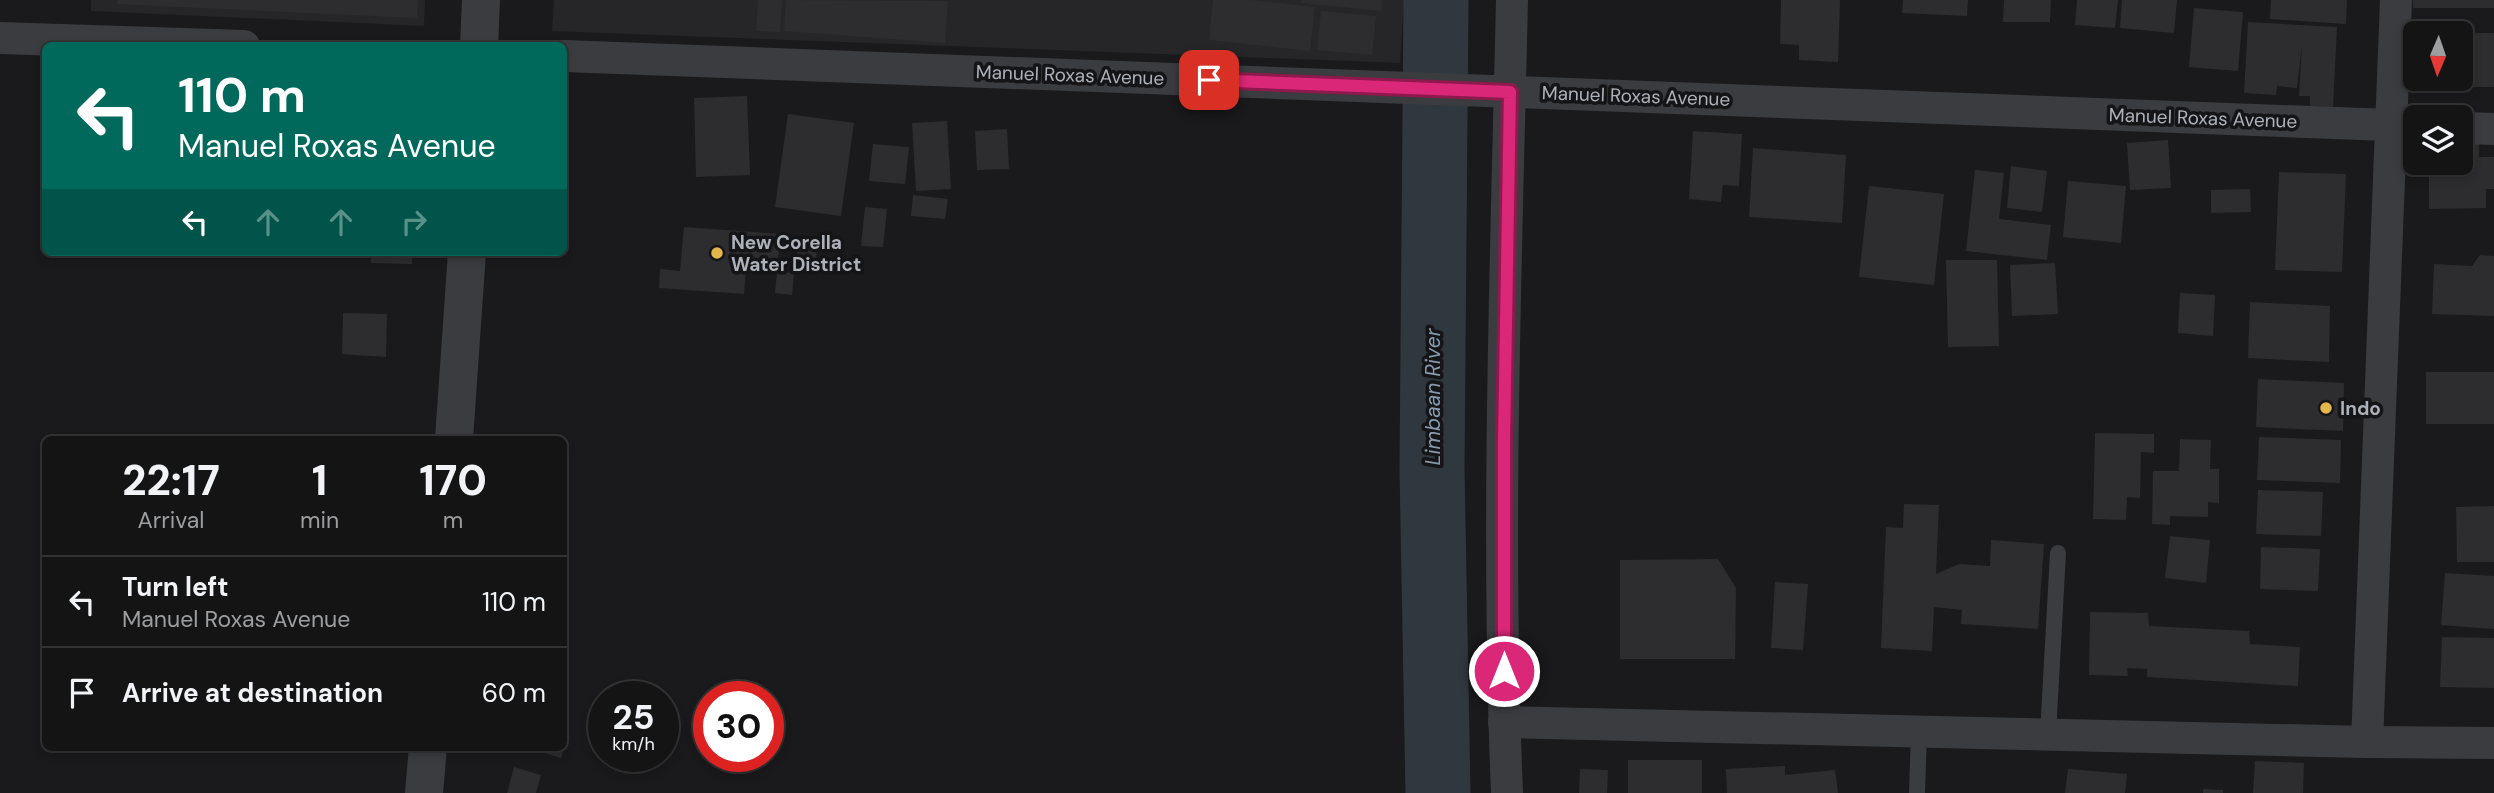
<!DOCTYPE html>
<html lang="en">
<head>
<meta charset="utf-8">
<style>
	:root { --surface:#141415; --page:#212122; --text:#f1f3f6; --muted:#9d9ea0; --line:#333334 }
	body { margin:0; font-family:"DM Sans",sans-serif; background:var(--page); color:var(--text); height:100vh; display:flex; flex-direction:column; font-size:26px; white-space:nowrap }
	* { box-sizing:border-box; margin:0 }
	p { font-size:23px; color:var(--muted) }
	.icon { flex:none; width:38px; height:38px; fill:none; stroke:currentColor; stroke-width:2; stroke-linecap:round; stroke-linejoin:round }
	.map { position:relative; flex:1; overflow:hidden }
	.drawer { position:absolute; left:42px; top:436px; width:525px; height:315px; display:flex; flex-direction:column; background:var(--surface); border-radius:10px; box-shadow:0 4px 10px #0003,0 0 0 2px var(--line) }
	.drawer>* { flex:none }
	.hud { position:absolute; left:42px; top:42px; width:525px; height:214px; border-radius:10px; box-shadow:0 4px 10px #0003,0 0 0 2px var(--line); background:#00695c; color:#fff; overflow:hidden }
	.needle { width:46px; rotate:182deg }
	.buttons { position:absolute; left:2403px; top:21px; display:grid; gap:14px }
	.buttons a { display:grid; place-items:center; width:70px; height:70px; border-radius:10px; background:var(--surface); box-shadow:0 4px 10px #0003,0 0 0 2px var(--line); font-size:35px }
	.speed { position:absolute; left:588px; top:681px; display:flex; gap:14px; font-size:35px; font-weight:700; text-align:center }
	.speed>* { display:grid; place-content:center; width:91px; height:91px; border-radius:50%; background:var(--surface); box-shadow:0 4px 10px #0003,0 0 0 2px var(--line); line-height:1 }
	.speed small { font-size:18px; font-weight:400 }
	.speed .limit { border:10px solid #d22; background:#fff; color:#111 }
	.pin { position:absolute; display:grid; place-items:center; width:60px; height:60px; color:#fff; margin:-30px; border-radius:14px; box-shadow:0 4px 10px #0006 }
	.me { position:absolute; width:77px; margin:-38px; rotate:0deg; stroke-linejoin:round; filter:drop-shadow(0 0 5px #0008) }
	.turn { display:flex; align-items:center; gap:24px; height:147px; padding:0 21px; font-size:32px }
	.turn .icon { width:91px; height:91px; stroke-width:2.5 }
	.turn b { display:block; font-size:49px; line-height:60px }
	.lanes { display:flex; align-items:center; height:66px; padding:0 21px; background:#0003; justify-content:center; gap:35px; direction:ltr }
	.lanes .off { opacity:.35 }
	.eta { display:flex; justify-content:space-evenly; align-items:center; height:119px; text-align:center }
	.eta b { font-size:42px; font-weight:800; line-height:49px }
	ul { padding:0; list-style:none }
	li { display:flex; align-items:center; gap:21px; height:91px; padding:0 21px; border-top:2px solid var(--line) }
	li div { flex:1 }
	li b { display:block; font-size:26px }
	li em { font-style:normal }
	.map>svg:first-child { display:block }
	.built { fill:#262629 }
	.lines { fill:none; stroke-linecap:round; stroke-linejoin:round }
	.river { stroke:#30383f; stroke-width:65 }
	.building { fill:#2d2d2f }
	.service { stroke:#3b3c40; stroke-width:16 }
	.minor { stroke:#3b3c40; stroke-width:32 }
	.tertiary { stroke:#3b3c40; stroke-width:38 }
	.route-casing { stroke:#8e194d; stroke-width:18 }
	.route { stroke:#db2777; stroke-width:12 }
	.poi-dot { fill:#e3b64a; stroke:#151517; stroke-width:2.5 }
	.labels { text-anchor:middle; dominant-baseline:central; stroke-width:7; stroke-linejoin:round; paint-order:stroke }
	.street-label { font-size:19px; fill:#adb1ba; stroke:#151517 }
	.poi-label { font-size:19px; font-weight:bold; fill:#adb1ba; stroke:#151517; text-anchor:start }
	.water-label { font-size:21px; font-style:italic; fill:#889cb1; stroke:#151517 }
</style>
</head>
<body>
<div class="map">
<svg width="2494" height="793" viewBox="0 0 2494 793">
	<rect width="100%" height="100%" fill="#1a1a1c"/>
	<g class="built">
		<path d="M91 0H425L424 26 91 11Z"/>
		<path d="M554 0H1404L1400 63 552 31Z"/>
	</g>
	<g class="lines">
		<path class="river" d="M1436 0 1432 469 1438 793"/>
	</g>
	<g class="building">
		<path d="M117 0H418L417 18 117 4Z"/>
		<path d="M758 0H782L780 32 756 31Z"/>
		<path d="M786 0 948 1 945 43 784 31Z"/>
		<path d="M1213 0H1251L1315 7 1310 51 1209 40Z"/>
		<path d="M1301 0H1382L1381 11 1301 3Z"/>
		<path d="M1781 0H1840L1838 62 1799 60V45L1780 44Z"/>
		<path d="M1903 0H1968L1967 16 1902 13Z"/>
		<path d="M2004 0H2051L2050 22H2003Z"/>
		<path d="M2077 0H2118L2115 28 2075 25Z"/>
		<path d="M2122 0H2177L2174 33 2120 28Z"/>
		<path d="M2271 0H2347L2346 24 2270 19Z"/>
		<rect x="2413" y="0" width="81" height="8"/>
		<path d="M2194 8 2243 12 2238 71 2189 67Z"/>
		<path d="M1321 11 1376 16 1372 55 1317 50Z"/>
		<path d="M2248 22 2337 27 2333 107 2310 106V96H2299L2302 44 2297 88 2277 86 2276 95 2244 93Z"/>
		<path d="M2460 33H2494V87H2425V79H2460Z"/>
		<path d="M747 96 750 175 696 177 694 98Z"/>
		<path d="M788 114 854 123 841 216 775 207Z"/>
		<path d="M947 121 951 189 916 191 912 123Z"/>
		<path d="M1007 129 1009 169 977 170 975 131Z"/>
		<path d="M1693 131 1742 134 1739 186 1723 185 1721 202 1689 199Z"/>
		<path d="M2168 140 2171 188 2130 190 2127 143Z"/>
		<path d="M2460 143H2479V157H2494V189H2486V208L2429 209V163H2460Z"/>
		<path d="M873 144 909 147 905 184 869 181Z"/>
		<path d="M1753 148 1846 155 1842 223 1749 217Z"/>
		<path d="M2011 166 2047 171 2042 212 2007 208Z"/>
		<path d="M1975 170 2004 173 1999 219 2051 225 2047 260 1966 251Z"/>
		<path d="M2279 172 2346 174 2342 272 2275 270Z"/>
		<path d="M2068 181 2126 186 2121 243 2063 237Z"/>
		<path d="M1869 186 1944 194 1934 285 1859 277Z"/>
		<path d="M2250 189 2251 212 2211 213V190Z"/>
		<path d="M913 195 948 199 945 219 911 216Z"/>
		<path d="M865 207 887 209 883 247 861 246Z"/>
		<path d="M684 227 780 234 777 272 746 269 744 294 659 288 660 269 680 271Z"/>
		<path d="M798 239 817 240 816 265H796Z"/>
		<path d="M371 252H412V264L371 263Z"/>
		<path d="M2480 255 2494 256V316L2432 314 2434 264 2472 266Z"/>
		<path d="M1946 260H1997L1999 346 1948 347Z"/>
		<path d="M2055 263 2058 314 2012 316 2010 265Z"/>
		<path d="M777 272 794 273 792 295 775 293Z"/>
		<path d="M2180 293 2215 295 2213 336 2178 333Z"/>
		<path d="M2250 302 2330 306 2329 362 2248 358Z"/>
		<path d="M343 313 387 314 386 357 342 354Z"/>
		<rect x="2426" y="372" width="68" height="52"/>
		<path d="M2258 379 2344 383 2343 431 2256 427Z"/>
		<path d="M2095 433 2154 434V453L2141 452 2140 498 2127 497 2126 520 2093 519Z"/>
		<path d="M488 435 526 437V439H488Z"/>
		<path d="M2259 437 2341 440 2340 483 2257 480Z"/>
		<path d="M2180 439 2211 440 2210 469H2219V503L2208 502V517L2170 516V525L2152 524 2153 471H2179Z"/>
		<path d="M2258 490 2323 492 2321 536 2256 534Z"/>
		<path d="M1904 504 1939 505 1936 574 1959 564 1990 566 1991 540 2044 544 2038 629 1961 624 1962 610 1934 607 1932 651 1881 648 1886 527 1903 528Z"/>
		<path d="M2494 506V562H2457L2456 507Z"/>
		<path d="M2170 536 2210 540 2206 583 2165 578Z"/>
		<path d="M2261 547 2320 549 2318 591 2260 589Z"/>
		<path d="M1718 559 1736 588 1735 659H1620V560Z"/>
		<path d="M2445 573 2494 576V629L2441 625Z"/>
		<path d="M1775 582 1808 584 1803 650 1771 648Z"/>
		<path d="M2090 612 2148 613 2149 626 2249 631 2250 644 2300 647 2298 686 2147 677V669L2127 668 2128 676 2089 675Z"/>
		<path d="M2442 637 2494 638V688L2440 687Z"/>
		<path d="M564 730 569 731 564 747Z"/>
		<path d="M526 747H564L561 758Z"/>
		<rect x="1628" y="760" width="74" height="33"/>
		<path d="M2255 761 2304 763 2303 793H2253Z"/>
		<path d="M1785 766V775L1835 770 1838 793H1727L1726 769Z"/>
		<path d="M514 767 541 775 536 793H507Z"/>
		<path d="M1580 769 1608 770 1607 793H1579Z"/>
		<path d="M2068 769 2127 774 2125 793H2065Z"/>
		<path d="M2203 789 2223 790V793H2203Z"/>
	</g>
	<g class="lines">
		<g class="service">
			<path d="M2048 734 2058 553"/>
			<path d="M1917 793 1919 732"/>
		</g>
		<g class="minor">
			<path d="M0 38 244 46"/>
			<path d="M564 56 2415 126"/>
			<path d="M2460 128 2494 129"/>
			<path d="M1504 722 2367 742 2494 743"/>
			<path d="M2367 742 2396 0"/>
			<path d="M1507 793C1496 529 1506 264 1512 0"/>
		</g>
		<g class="tertiary">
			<path d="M479 46 481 0"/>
			<path d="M454 439 467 252"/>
			<path d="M424 793 428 747"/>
		</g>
	</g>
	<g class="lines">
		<defs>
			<path id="route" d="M1209 80 1510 92 1504 441V671"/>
		</defs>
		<use href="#route" class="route-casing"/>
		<use href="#route" class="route"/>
	</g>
	<g class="poi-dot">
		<circle cx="717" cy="253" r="7"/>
		<circle cx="2326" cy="408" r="7"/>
	</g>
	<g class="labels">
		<g class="street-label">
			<text transform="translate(1070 75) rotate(2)">Manuel Roxas Avenue</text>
			<text transform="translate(1636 96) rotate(2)">Manuel Roxas Avenue</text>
			<text transform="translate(2203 118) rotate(2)">Manuel Roxas Avenue</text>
		</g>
		<g class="poi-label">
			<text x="731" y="242">New Corella<tspan x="731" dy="22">Water District</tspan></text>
			<text x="2340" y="408">Indo</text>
		</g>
		<g class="water-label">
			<text transform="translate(1433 397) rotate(-90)">Limbaan River</text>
		</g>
	</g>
</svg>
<div class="buttons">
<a><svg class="needle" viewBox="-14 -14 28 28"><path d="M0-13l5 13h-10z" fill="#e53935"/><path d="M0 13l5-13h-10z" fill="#9d9ea0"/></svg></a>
<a><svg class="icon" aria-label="layers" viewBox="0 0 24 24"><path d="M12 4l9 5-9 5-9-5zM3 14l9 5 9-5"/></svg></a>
</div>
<div class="speed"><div>25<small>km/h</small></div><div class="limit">30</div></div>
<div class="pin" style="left:1209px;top:80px;background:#d93025"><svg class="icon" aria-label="arrive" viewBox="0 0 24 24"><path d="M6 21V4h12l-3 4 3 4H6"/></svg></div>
<svg class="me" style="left:1504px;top:671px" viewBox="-20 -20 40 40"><circle r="17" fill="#db2777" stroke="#fff" stroke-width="3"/><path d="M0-11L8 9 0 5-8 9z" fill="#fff"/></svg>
<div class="hud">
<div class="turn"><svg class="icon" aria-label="left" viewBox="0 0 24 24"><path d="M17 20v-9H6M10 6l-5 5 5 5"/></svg><div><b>110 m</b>Manuel Roxas Avenue</div></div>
<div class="lanes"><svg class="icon" aria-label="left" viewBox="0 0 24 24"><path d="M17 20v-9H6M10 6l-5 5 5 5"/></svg><svg class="icon off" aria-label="ahead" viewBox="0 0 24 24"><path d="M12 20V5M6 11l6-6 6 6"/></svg><svg class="icon off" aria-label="ahead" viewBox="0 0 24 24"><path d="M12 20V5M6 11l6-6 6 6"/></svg><svg class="icon off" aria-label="right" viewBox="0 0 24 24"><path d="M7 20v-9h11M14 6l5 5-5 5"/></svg></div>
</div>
<section class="drawer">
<div class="eta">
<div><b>22:17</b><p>Arrival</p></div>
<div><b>1</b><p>min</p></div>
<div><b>170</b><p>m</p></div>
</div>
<ul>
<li><svg class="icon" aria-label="left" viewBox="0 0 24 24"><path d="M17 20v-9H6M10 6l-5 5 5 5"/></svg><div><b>Turn left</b><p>Manuel Roxas Avenue</p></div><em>110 m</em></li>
<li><svg class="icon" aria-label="arrive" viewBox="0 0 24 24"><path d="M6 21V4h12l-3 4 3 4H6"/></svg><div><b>Arrive at destination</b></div><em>60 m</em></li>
</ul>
</section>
</div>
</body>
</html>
